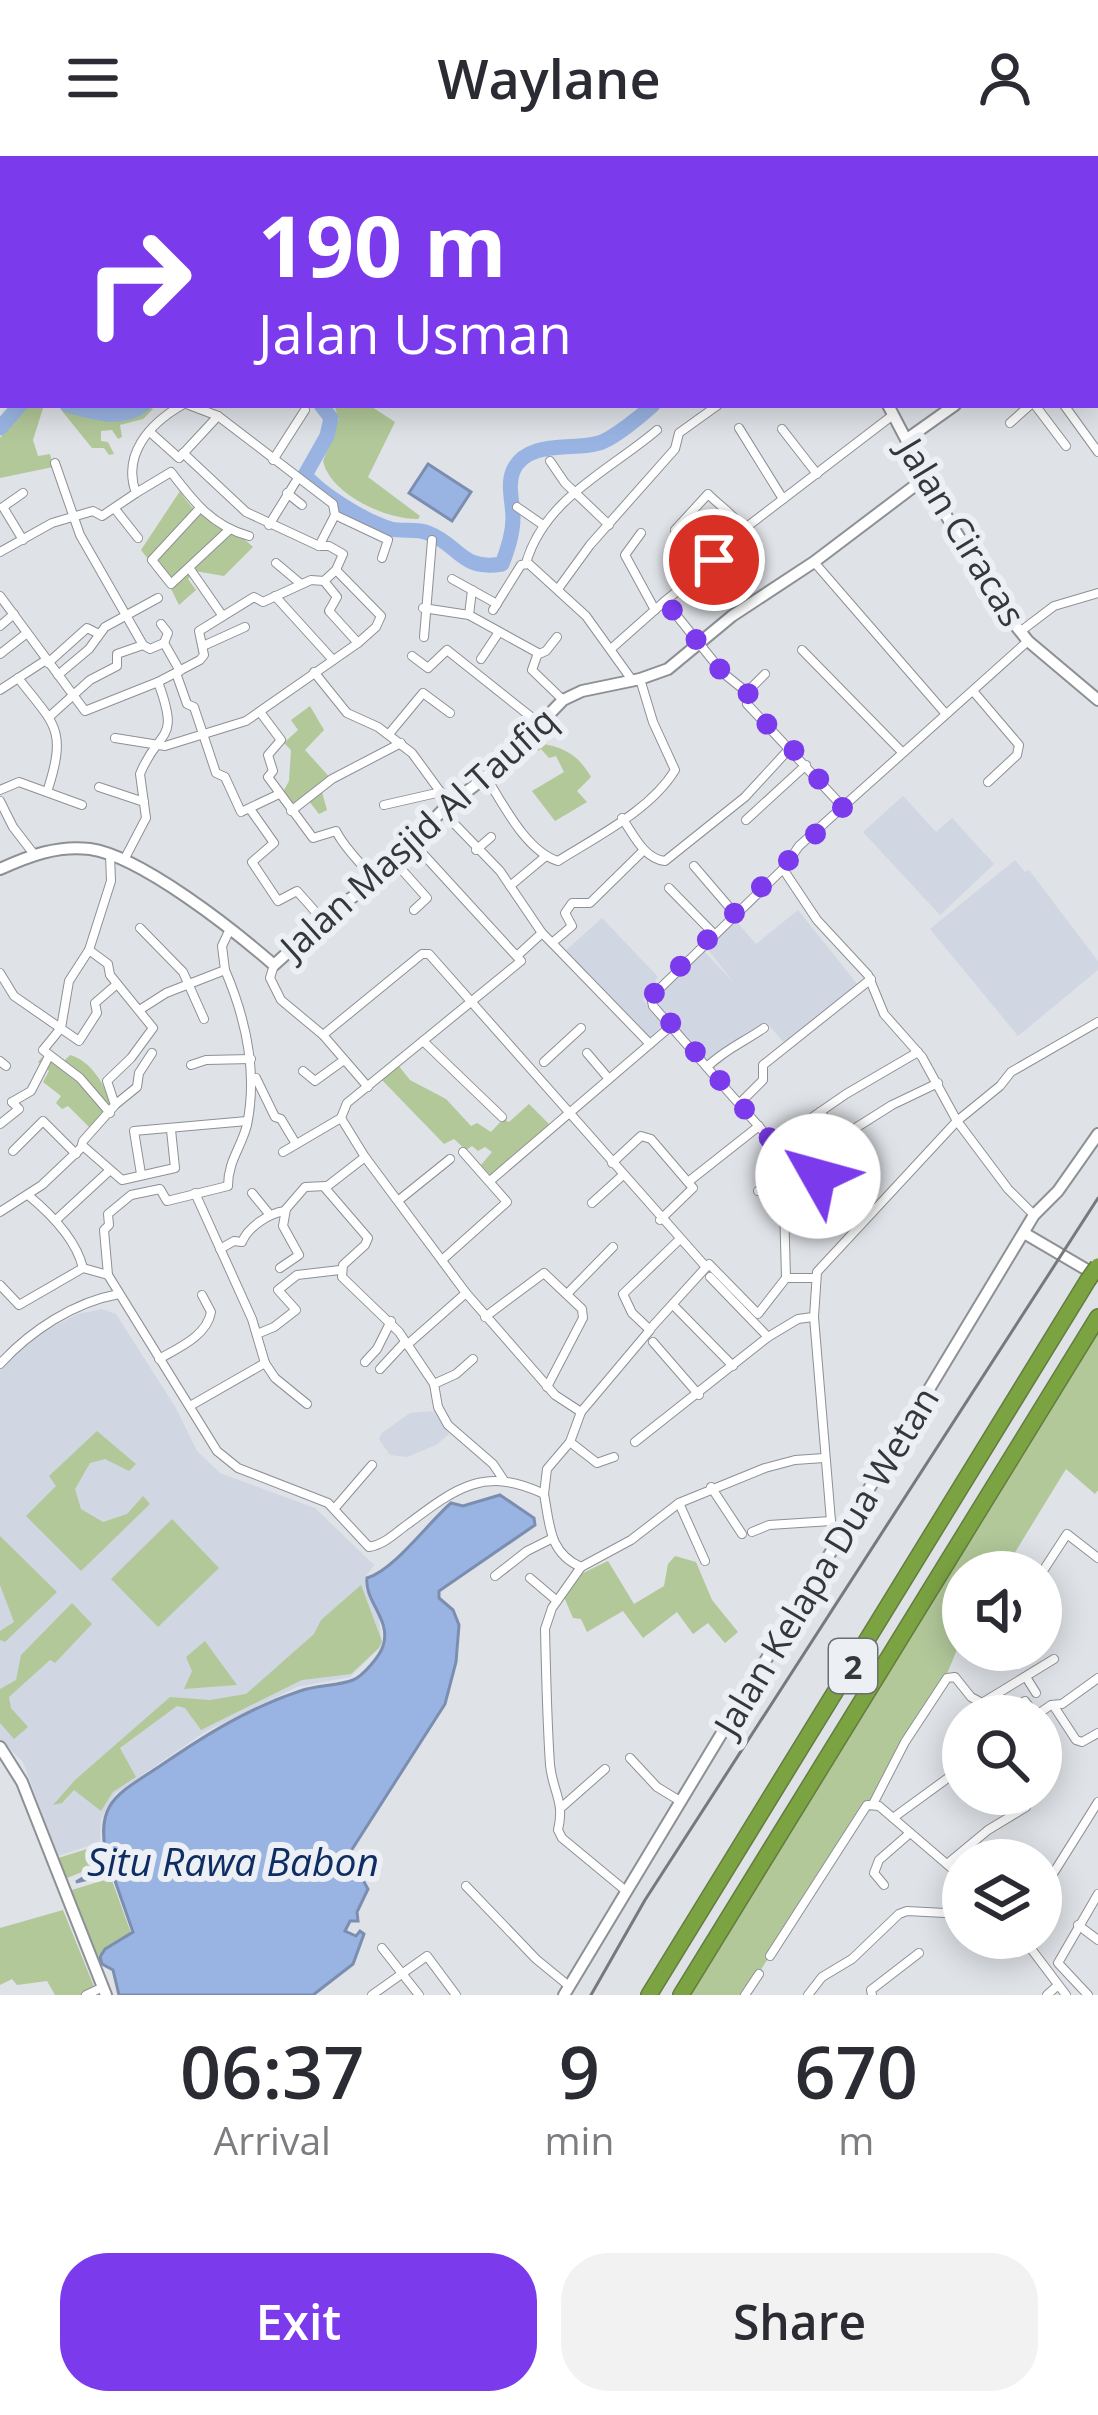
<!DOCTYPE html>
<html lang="en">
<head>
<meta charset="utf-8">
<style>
	:root { --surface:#fff; --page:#f2f2f3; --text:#2b2b33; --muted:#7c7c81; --accent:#7c3aed }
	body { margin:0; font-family:"Open Sans",sans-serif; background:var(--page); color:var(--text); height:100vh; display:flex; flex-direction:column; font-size:45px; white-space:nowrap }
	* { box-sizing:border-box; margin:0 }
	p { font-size:39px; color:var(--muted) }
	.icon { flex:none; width:66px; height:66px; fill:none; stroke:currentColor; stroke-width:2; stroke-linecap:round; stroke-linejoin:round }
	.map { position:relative; height:1839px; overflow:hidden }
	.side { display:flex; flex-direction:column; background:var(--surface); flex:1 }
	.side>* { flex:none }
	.banner { position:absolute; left:0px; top:0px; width:1098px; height:252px; box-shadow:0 6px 30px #0003; background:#7c3aed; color:#fff; overflow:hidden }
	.controls { position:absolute; left:942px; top:1395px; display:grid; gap:24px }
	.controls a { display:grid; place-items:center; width:120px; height:120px; border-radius:50%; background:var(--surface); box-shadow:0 6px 30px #0003; font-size:60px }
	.pin { position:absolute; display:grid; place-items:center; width:102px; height:102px; color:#fff; margin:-51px; border:6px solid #fff; border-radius:50%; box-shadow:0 3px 12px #0007 }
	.me { position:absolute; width:132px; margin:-66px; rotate:308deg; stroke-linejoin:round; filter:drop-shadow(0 0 9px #0008) }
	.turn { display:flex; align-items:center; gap:42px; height:252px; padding:0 60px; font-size:54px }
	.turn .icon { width:156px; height:156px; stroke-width:2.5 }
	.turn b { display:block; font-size:84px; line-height:102px }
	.eta { display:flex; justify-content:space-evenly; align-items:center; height:204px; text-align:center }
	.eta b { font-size:72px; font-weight:600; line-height:84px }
	.cta { display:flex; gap:24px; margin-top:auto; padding:24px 60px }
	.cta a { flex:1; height:138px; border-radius:48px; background:var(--accent); color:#fff; font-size:48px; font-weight:600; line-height:138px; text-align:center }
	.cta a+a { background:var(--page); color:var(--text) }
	header { display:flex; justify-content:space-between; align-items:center; height:156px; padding:0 60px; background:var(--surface); font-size:54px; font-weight:600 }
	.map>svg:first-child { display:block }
	.built { fill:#d0d7e2 }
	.green { fill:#b2c899 }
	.water { fill:#99b4e3; stroke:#7b8eb0; stroke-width:3 }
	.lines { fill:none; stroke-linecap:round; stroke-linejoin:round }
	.river { stroke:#99b4e3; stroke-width:15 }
	.minor-casing { stroke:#8d9095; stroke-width:10 }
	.tertiary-casing { stroke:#8d9095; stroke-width:14 }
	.motorway-casing { stroke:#637d3f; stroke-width:18 }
	.minor { stroke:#fff; stroke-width:8 }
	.tertiary { stroke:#fff; stroke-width:10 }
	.motorway { stroke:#7ba342; stroke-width:15 }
	.tram { stroke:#78797c; stroke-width:3 }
	.motorway-bridge-casing { stroke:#637d3f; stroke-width:18; stroke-linecap:butt }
	.motorway-bridge { stroke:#7ba342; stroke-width:15 }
	.route { stroke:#7c3aed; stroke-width:21; stroke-dasharray:0 37.8 }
	.labels { text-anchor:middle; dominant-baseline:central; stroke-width:12; stroke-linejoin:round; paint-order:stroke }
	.shield { fill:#eceff4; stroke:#6d6e71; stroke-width:3 }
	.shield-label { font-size:33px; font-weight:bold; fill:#363739 }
	.street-label { font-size:36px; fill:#363739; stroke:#eceff4 }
	.water-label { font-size:39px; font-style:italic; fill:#0e2d64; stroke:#eceff4 }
</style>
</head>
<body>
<header><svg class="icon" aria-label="menu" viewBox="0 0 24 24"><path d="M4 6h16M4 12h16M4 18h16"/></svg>Waylane<svg class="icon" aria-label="person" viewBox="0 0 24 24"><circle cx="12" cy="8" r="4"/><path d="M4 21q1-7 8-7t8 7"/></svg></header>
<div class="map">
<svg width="1098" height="1839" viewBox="0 0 1098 1839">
	<rect width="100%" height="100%" fill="#dfe2e7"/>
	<g class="built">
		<path d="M903 640 936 676 952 662 994 708 940 759 863 676Z"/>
		<path d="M1015 704 1025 716 1029 714 1098 805V814L1018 880 930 773Z"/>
		<path d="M798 754 858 829 785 888 766 866 713 914 653 847 656 833 700 791 734 827 706 791 737 766 756 788Z"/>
		<path d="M602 762 658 821 643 844 663 868 647 885 562 798Z"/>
		<path d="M102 1153 116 1158 176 1252 197 1295 220 1317 315 1352 374 1409 365 1422V1432L379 1462 382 1489 350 1521 297 1531 203 1577 115 1638 101 1663 100 1686 58 1700 23 1606 0 1583V1212L31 1182 78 1158Z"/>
		<path d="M434 1255 449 1278 436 1289 407 1301 390 1299 379 1283 382 1277 410 1257Z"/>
	</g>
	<g class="green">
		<path d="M44 249 33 284 38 300 50 298 53 311 0 322V282L25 250Z"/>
		<path d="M146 249 153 253 143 263 120 269 122 281 118 283 112 274 101 275V285L108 286 114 298 109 299 104 292H92L62 255V252L125 262Z"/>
		<path d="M334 249H369L395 266 368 321 420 360 418 363C387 364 330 338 323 305L339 263Z"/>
		<path d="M180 335C201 371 228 366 253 391L224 420 195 415 188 423 196 434 179 449 169 429 141 394Z"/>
		<path d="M310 550 324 574 305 594 333 625 322 636 327 654 319 658 309 645 294 655 281 640 289 625 291 594 284 587 298 574 291 564Z"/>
		<path d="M532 585C562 592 575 594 591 621L577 635 587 646 555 665 532 635 564 616 556 600 549 602 541 593 523 604 519 598Z"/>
		<path d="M46 897 63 906 70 899C91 905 105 928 112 951L91 973 68 950 62 953 56 947 61 940 43 926 49 915 38 906Z"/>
		<path d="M398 909 410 924 446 943 471 970 477 967 491 976 503 963 509 966 529 948 553 972 493 1022 481 1009 492 996 485 991 478 995 472 990 466 994 454 983 444 988 380 922Z"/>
		<path d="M1098 1161V1334L1095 1338 1066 1313 1003 1416H963V1479L944 1525 873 1648 862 1653 745 1839H692L709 1793Z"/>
		<path d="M97 1275 136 1308 129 1315 105 1303 90 1307 75 1333 81 1353 103 1366 127 1358 143 1340 150 1348 81 1415 26 1360 56 1330 49 1320Z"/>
		<path d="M172 1363 219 1412 158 1471 111 1423Z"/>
		<path d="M0 1380 57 1436 5 1486 0 1484V1475L14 1466 0 1429Z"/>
		<path d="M675 1400 696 1406 712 1444 738 1476 725 1487 708 1467 693 1478 677 1456 643 1482 623 1455 587 1476 581 1463 573 1462 564 1441 583 1417 608 1405 634 1448 664 1430 668 1408Z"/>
		<path d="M361 1429 382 1485 379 1492 351 1518 302 1524 201 1574 185 1552 177 1550 120 1592 136 1621 113 1636 101 1655 74 1634 62 1647 53 1649 75 1624 170 1541 210 1544 246 1538 314 1478 321 1464Z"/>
		<path d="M72 1447 92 1468 55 1507 50 1504 9 1541 11 1552 28 1571 14 1583 0 1567V1533L16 1524 21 1499Z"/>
		<path d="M205 1485 237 1529 184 1533 192 1515 186 1501Z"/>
		<path d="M100 1689 107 1706 67 1722 72 1734 111 1722 131 1777 95 1802 55 1703Z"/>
		<path d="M63 1754 95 1833 87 1839H55L47 1825 17 1829 12 1823 0 1829V1772Z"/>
	</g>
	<g class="water">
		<path d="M428 308 471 336 452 365 409 337Z"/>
		<path d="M500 1339 534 1362 535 1369 439 1435V1442L453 1454 459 1469 456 1506 445 1548 351 1695V1703L368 1733 357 1756 358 1765H350L345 1775 356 1780 360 1775 364 1778 353 1808 313 1839H119L113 1814 102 1808 100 1801 105 1793 133 1776 114 1722 109 1718 76 1726 108 1707C93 1645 117 1639 163 1608 207 1578 249 1552 300 1535 316 1529 339 1530 353 1524 363 1520 380 1500 383 1490 392 1464 364 1445 367 1422 394 1414 428 1367 451 1347L463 1350Z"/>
	</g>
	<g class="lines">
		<g class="river">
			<path d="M728 3 730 0"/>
			<path d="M67 249C92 256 120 266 143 249"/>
			<path d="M321 249 331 262 327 280 305 319C321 338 366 366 391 373 404 376 416 372 428 377 460 389 460 415 502 408 508 393 513 378 513 362 513 347 507 329 513 315 526 283 574 295 599 287 613 283 641 260 653 249"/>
			<path d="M0 272 20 249"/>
		</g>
		<defs>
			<g id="minor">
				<path d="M42 0 44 3"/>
				<path d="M204 0 206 3"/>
				<path d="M350 0 351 3"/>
				<path d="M676 0 677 3"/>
				<path d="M983 0 986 3"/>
				<path d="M1036 0 1039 3"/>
				<path d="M163 3 166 0"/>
				<path d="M809 3H815"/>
				<path d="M963 3 966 0"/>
				<path d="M1070 3 1073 0"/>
				<path d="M0 27 3 30"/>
				<path d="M1095 46 1098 43"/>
				<path d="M1095 154 1098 158"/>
				<path d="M0 158 3 162"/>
				<path d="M0 173 3 171"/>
				<path d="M1095 227 1098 224"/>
				<path d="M1035 249 1066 290"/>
				<path d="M1064 249 1098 296"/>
				<path d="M1010 267 1030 249"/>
				<path d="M739 272 783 343"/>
				<path d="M782 273 817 318"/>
				<path d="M151 277 179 302 218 260"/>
				<path d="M183 297 246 356 319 390"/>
				<path d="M273 304 305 254"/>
				<path d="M550 305 565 327 609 369"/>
				<path d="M55 307 80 379 143 489 150 493 164 487"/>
				<path d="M23 337 3 351 23 384"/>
				<path d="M136 337 171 316C193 345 212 370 249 380"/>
				<path d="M287 337 302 349"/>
				<path d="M517 351 543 369"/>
				<path d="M200 352 152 404 171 428 229 374"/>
				<path d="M115 353 138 382"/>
				<path d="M335 359 388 384 382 402"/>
				<path d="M269 369 298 322"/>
				<path d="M675 374 708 338C721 351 732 357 744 373"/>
				<path d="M641 377 625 399 655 454"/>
				<path d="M0 396 52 367 93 355 102 360 136 337C122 299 149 268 182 249"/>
				<path d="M814 406 945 557"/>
				<path d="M276 407 301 428"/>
				<path d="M526 407C545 342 609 315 657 274"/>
				<path d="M190 413 222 459"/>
				<path d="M452 423 497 448"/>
				<path d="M324 425 337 441 329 455 358 487"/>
				<path d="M558 433 590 389 675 293 679 277 718 249"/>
				<path d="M0 440 85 555 158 526 200 504 204 499 199 475 254 441 263 446 311 424 324 425 336 414 343 398 329 390H319L335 359 333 348 218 260 189 249"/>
				<path d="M275 440 333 504"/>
				<path d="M423 452 469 459 538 497 532 514 563 544"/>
				<path d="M493 454 521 409 529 408 586 460 632 524"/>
				<path d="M469 459 472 434"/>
				<path d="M161 468 168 477 164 487"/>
				<path d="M0 470 14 458"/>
				<path d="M1021 475 1054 450 1098 437"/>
				<path d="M424 481 432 384"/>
				<path d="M164 487 180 515"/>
				<path d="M203 490 245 471"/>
				<path d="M612 492 665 445"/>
				<path d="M802 494 902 596"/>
				<path d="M0 498 27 477"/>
				<path d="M539 498 546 495 557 481"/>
				<path d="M412 500 428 512 447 494 540 568"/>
				<path d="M481 503 499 476"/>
				<path d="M48 507 87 472 97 477"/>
				<path d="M314 516 347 557 378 571 412 597 450 649"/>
				<path d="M176 517 187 548 194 551 216 617 225 621 241 656 277 639"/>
				<path d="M765 518 751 532 747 548 843 651"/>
				<path d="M58 519 89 493 105 471 158 442"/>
				<path d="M18 522C55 569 67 573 48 633"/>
				<path d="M0 534 46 504"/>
				<path d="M973 535 1019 589 1017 599 988 626"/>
				<path d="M748 537 723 517 665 445 704 414 744 373 893 259"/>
				<path d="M260 556 281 584 268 599 273 615 268 621 313 682 336 675C345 693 360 706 374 723"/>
				<path d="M49 561 90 524 117 510V498L143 489"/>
				<path d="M389 578 423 537 450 557"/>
				<path d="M115 582 165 590 246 565 358 487 376 471 381 460 336 414"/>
				<path d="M486 621C503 648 526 695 558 705 596 681 651 654 675 614L653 566 640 523"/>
				<path d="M99 631 144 646"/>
				<path d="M0 634 19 626 82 649"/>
				<path d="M0 645 13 671 33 697"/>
				<path d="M384 649 441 636"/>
				<path d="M250 653 274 687 252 706 278 745 297 735 321 762 325 759"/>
				<path d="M291 655 332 623 401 587"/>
				<path d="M442 655 500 715 542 777"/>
				<path d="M622 662C633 678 644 703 665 705L745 641 791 591"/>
				<path d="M746 664 806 609"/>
				<path d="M412 686 521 805 347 947 341 962 365 1001 466 1137 555 1239 581 1256"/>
				<path d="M476 694 491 681"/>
				<path d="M124 704 146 662 140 618C159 571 181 588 158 526"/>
				<path d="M394 705 427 742 414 754"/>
				<path d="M694 710 736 759"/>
				<path d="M783 713 817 764 868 819 884 858 922 901 957 965 1008 1033 1034 1059"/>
				<path d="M510 730 546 700"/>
				<path d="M669 732 715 779"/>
				<path d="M140 772 183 816 204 863"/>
				<path d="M552 787 650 888"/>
				<path d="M518 799 542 777 552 787 572 770 565 757 572 747H590L644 694"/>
				<path d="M274 809 270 822 281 844 323 879 368 931"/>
				<path d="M0 817 14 840 79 885 97 857 95 847 117 828"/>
				<path d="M141 853 166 837 225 814 222 790 230 773"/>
				<path d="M323 879 422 798H429L706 1111"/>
				<path d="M423 885 502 961"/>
				<path d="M587 897 609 923"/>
				<path d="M0 905 6 910"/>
				<path d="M544 906 581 872"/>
				<path d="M191 909 206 904 251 903"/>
				<path d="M707 911C724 894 744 886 764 872"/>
				<path d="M303 915 315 925 344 904"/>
				<path d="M256 922 275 961 281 963 296 988"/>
				<path d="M12 946 31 935 49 900"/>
				<path d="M740 947 763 924V909L871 823"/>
				<path d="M116 948 137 931 139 917 152 897"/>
				<path d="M820 956 837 976 846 978 892 949 938 927"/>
				<path d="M110 957 80 922 43 894 61 872 69 825 89 794 111 725 110 699"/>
				<path d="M0 968 19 953 12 946"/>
				<path d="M775 987 846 938 918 896"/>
				<path d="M83 990 122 1024 175 1012 171 974"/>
				<path d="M13 995 43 965 76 998"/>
				<path d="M283 996 341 962"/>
				<path d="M816 999 833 1022"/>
				<path d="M365 1001 325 1032 368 1082 365 1089 343 1109 342 1121 399 1176 434 1228 438 1251 448 1269 493 1308 503 1323"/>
				<path d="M612 1007 641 980 651 983 693 1032 660 1064"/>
				<path d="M827 1012 806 1024 653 850 651 841 783 713 799 690 1028 485"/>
				<path d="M141 1018 134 975 247 965"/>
				<path d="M801 1019 784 1049 786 1122H815"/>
				<path d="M490 1025 671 870"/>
				<path d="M688 1026 759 970"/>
				<path d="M758 1035 769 1030 792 1007"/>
				<path d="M195 1037 252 1163 265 1207 275 1222 307 1248"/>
				<path d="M252 1037 270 1059"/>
				<path d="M28 1039C51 1058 76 1083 83 1112"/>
				<path d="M399 1044 450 1003"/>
				<path d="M592 1047 623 1019"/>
				<path d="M0 1056 42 1029 81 992 83 985 115 949 107 925 131 902 153 872 110 819 108 808 89 794"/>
				<path d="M56 1064 109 1015"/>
				<path d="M220 1093 234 1085 242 1086C248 1071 269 1057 285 1055"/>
				<path d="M442 1104 507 1046 463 996"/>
				<path d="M280 1112 299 1099 283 1070 286 1053 305 1031 326 1030"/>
				<path d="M108 1119 104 1074 109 1069 108 1058 131 1039 160 1033 167 1045 228 1030C228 1005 241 992 247 969 258 915 246 863 225 814"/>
				<path d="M710 1121 768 1181"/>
				<path d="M0 1129 19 1149 83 1112 108 1119 217 1295 238 1312 328 1347 369 1391C384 1389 395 1377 408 1368 457 1331 485 1310 544 1338 550 1370 549 1397 581 1411"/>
				<path d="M567 1138 613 1091"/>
				<path d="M676 1152 733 1210"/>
				<path d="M485 1161 544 1117 582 1153 583 1162 547 1231"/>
				<path d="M650 1173 709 1108 758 1158 786 1122"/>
				<path d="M257 1178 274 1171 296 1154 278 1134 297 1119 340 1114"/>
				<path d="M653 1186 699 1239"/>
				<path d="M407 1189 466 1137"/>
				<path d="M159 1203C178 1192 207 1180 211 1156L202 1139"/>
				<path d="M365 1206 377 1193 391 1165"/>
				<path d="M0 1208C30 1175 74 1146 119 1138"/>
				<path d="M380 1213 405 1186"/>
				<path d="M434 1228 456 1218 473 1203"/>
				<path d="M190 1250 265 1207"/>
				<path d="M570 1286 597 1307 614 1301"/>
				<path d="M635 1286 768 1181 798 1163 813 1161"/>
				<path d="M711 1331 742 1378"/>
				<path d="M544 1338 547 1313 570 1286 581 1256 650 1174 632 1157 623 1138 680 1083"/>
				<path d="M679 1347 705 1405"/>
				<path d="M335 1352 372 1309"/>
				<path d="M752 1376 769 1369 831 1365"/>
				<path d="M833 1389 814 1161 817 1116 957 965 1000 930 1011 916 1098 866"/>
				<path d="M1041 1418 1067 1378 1098 1402"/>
				<path d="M495 1420 527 1395 551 1383"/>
				<path d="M530 1422 557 1445"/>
				<path d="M1026 1521 1036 1537"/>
				<path d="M1053 1549 1076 1584 1082 1586 1098 1577"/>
				<path d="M1003 1560 1025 1545 1036 1560"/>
				<path d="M1035 1560 1051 1549 1062 1548 1098 1522"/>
				<path d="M1041 1566 1045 1573 1041 1577"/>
				<path d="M630 1602 657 1631 680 1645"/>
				<path d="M873 1648 905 1586 947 1522 955 1521 971 1541 982 1547 1054 1503"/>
				<path d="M563 1650 605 1613"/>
				<path d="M893 1662 963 1611"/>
				<path d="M947 1708 988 1674 1026 1651"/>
				<path d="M884 1729 874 1717 879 1704 910 1677"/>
				<path d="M466 1730 536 1803 569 1830"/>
				<path d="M626 1735 562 1682 558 1674C565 1645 553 1637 550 1609 547 1564 546 1518 545 1473L552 1452 581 1411 631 1384 679 1347 765 1312 795 1304 824 1302"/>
				<path d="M1041 1737 1098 1646"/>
				<path d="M1078 1769 1098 1784"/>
				<path d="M1023 1782 1066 1839"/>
				<path d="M382 1792 419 1839"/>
				<path d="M770 1800 867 1649 879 1650 963 1722"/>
				<path d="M86 1839 103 1831"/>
				<path d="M372 1839 427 1800 456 1839"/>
				<path d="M745 1839 759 1818"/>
				<path d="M808 1839 822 1821 852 1803 899 1758 907 1755 945 1757 963 1740"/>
				<path d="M872 1839 871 1834 919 1797"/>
				<path d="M1047 1839 1057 1830"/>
				<path d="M1088 1839 1058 1807 1098 1738"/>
			</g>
			<g id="tertiary">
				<path d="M570 0 575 3"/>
				<path d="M1095 139 1098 136"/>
				<path d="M888 249 944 356 1003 454 1028 485 1098 544"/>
				<path d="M907 283 955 249"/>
				<path d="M0 713C29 700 57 689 90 693 141 700 235 775 274 809L339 750 365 733 442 655 497 612 563 544 582 535 640 523 668 513 732 460 814 406 925 322"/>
				<path d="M1024 1077 1094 1118"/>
				<path d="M0 1591 22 1626 106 1839"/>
				<path d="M564 1839 1034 1059 1058 1035 1098 978"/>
			</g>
			<g id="motorway">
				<path d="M649 1839 1088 1124"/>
				<path d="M681 1839 1098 1161"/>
			</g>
		</defs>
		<use href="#minor" class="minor-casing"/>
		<use href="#tertiary" class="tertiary-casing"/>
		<use href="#motorway" class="motorway-casing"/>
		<use href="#minor" class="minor"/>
		<use href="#tertiary" class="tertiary"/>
		<use href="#motorway" class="motorway"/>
		<path class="tram" d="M591 1839 645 1744 1098 1042"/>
		<defs>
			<path id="motorway-bridge" d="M1088 1124 1098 1110"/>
		</defs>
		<use href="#motorway-bridge" class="motorway-bridge-casing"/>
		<use href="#motorway-bridge" class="motorway-bridge"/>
	</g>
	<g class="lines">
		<path class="route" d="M714 404 665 445 723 517 748 537 750 552 791 591 843 651 656 834 651 844 801 1019 808 1024 818 1020"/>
	</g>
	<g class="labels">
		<rect class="shield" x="829" y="1483" width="48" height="54" rx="9"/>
		<g class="shield-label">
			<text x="853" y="1510">2</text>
		</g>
		<g class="street-label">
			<text transform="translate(962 376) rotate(59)">Jalan Ciracas</text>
			<text transform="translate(418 677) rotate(-42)">Jalan Masjid Al Taufiq</text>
			<text transform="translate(826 1405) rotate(-59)">Jalan Kelapa Dua Wetan</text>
		</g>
		<g class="water-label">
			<text x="233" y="1704">Situ Rawa Babon</text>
		</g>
	</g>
</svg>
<div class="controls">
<a><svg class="icon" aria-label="sound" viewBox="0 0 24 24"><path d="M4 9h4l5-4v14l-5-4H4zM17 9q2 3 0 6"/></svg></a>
<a><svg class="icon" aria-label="search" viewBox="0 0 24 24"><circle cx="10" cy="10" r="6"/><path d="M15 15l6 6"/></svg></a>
<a><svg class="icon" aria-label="layers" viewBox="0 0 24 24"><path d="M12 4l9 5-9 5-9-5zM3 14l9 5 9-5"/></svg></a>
</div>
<div class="pin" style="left:714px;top:404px;background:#d93025"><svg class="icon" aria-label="arrive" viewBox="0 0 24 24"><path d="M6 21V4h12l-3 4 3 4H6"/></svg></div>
<svg class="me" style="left:818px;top:1020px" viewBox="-20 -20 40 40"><circle r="19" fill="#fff"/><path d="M0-13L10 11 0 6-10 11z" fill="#7c3aed"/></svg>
<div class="banner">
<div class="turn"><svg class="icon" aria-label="right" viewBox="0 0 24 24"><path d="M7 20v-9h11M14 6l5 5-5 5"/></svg><div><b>190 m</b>Jalan Usman</div></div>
</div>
</div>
<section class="side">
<div class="eta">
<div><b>06:37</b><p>Arrival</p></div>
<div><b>9</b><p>min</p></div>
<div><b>670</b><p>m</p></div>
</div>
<div class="cta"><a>Exit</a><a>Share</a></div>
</section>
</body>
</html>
